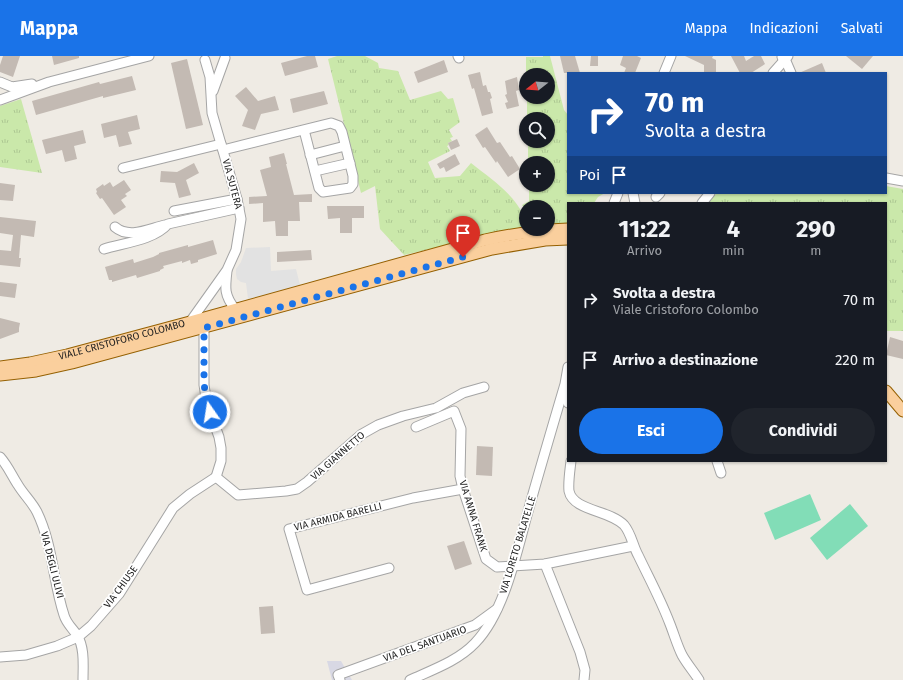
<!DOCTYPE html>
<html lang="it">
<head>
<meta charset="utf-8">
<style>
	:root { --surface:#171b24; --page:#20242c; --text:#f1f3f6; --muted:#9ea1a6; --accent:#1a73e8 }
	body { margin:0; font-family:"Fira Sans",sans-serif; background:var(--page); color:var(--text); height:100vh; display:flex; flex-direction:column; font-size:15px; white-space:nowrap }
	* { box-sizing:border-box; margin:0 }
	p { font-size:13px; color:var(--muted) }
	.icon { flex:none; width:22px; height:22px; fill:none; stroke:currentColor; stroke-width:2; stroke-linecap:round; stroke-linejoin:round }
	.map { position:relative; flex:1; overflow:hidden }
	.sheet { position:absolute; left:567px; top:146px; width:320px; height:260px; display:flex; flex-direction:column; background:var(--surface); border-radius:0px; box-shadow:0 1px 3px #0004 }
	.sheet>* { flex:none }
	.guide { position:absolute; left:567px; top:16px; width:320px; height:122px; border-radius:0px; box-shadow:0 1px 3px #0004; background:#1a4fa0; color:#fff; overflow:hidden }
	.needle { width:26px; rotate:253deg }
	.buttons { position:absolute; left:519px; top:12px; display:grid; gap:8px }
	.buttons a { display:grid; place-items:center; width:36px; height:36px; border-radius:50%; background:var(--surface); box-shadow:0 1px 3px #0004; font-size:20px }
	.pin { position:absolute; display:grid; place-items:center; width:34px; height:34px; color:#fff; margin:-41px -17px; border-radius:50% 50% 50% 0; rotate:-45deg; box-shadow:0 0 4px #0007 }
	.pin .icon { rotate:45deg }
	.me { position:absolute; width:44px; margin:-22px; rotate:347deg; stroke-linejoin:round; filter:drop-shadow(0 0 3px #0008) }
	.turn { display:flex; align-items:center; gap:14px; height:84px; padding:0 12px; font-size:18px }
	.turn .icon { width:52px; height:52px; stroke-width:2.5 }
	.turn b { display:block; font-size:28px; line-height:34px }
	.then { display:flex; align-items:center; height:38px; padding:0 12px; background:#0003; gap:8px; font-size:15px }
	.eta { display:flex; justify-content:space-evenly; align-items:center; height:68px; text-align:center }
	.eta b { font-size:24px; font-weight:700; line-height:28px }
	.cta { display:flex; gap:8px; margin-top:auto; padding:8px 12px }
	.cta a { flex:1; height:46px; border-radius:24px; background:var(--accent); color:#fff; font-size:16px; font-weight:700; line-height:46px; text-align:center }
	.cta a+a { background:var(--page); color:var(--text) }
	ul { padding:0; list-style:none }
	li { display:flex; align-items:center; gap:12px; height:60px; padding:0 12px }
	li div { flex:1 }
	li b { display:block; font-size:15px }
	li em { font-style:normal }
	header { display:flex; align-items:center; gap:24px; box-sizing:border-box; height:56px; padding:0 20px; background:var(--accent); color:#fff }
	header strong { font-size:19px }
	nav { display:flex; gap:22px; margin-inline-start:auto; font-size:14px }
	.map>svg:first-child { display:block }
	.grass { fill:url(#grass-tufts) }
	.pitch { fill:#82ddb7 }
	.parking { fill:#e2e2e2 }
	.plaza { fill:#d8d8e4 }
	.building { fill:#c3bab3 }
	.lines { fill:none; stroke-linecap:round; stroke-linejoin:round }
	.minor-casing { stroke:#a5a5a5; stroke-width:11 }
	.major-casing { stroke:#956002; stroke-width:13 }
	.minor { stroke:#fff; stroke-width:9 }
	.major { stroke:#facf9d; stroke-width:11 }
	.route { stroke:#1a73e8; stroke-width:7; stroke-dasharray:0 12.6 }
	.labels { text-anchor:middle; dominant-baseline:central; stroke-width:3.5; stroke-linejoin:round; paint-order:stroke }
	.street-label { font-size:10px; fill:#1e1e1e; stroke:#fff }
</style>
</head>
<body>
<header>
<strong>Mappa</strong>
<nav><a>Mappa</a><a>Indicazioni</a><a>Salvati</a></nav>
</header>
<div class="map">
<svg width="903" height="624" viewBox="0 0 903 624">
	<defs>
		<pattern id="grass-tufts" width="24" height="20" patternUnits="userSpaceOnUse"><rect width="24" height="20" fill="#cae8aa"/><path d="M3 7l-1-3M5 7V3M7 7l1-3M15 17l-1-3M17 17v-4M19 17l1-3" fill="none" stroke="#adc792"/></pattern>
	</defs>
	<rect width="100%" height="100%" fill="#efebe4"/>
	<g class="grass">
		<path d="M337 0H365L378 7 379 12 398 15 410 44 441 35 448 43 453 42 460 66 449 74 453 81 450 82 452 85 448 87 449 89 447 90 450 95 428 106 435 122 460 120 471 107C491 123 513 137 524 160L521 171 517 173 404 199 380 173 375 130 361 137 328 3Z"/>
		<path d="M543 0H550L564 54 568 59V137H605L598 141 594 147H568V168L548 170V151H526V155L522 149 529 145V129H548V107H528V85H548V63H527V41H548V19H526V1H543Z"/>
		<path d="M21 43 42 117 0 111V50Z"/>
		<path d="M886 130 903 133V275H886V147H707L717 137H886Z"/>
	</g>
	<g class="pitch">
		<path d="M810 438 821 464 775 484 764 457Z"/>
		<path d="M850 448 868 470 827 504 810 482Z"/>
	</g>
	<path class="parking" d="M270 191 271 215 296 213 300 229 248 243 246 227 241 226 237 223 236 218V213L241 206 246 192Z"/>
	<path class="plaza" d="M327 605H341L352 624H332Z"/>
	<g class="building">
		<path d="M3 0H20L13 21 0 16V9Z"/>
		<path d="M52 0H79V2L54 9Z"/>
		<path d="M307 0H315L318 11 285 20 281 7Z"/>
		<path d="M560 0H575L580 17H564Z"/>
		<path d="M591 0H598V10H590Z"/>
		<path d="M623 0H637L641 2 635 17H624L626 12 620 9Z"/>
		<path d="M685 0H713L712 2 716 4V17L704 16V9Z"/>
		<path d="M731 0H744L746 5 754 0H761L765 8 751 17H740Z"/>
		<path d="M846 0H873L862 13Z"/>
		<path d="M187 3 203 69 186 73 171 7Z"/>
		<path d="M444 4 448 16 418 27 414 16Z"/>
		<path d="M822 7 826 17H799Z"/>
		<path d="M480 16 483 30 486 29 488 36H490L492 42 490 43 493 57 482 60 474 32 472 33 468 19Z"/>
		<path d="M132 20 136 34 103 42V40L36 59 32 45 99 26 100 28Z"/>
		<path d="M517 21 519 34 516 35 519 50 507 53 505 47 508 46 505 39 507 38 505 25Z"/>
		<path d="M246 31 258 45 275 40 279 54 261 58 255 74 242 70 248 54 235 40Z"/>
		<path d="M324 35 328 48 293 57 290 43Z"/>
		<path d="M137 59 140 73 128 76 132 88 119 91 116 79 104 82 101 68Z"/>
		<path d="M487 71 497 87 500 86 510 101 512 100 520 113 508 121 497 105 496 107 485 91 483 92 475 79Z"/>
		<path d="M83 74 86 87 74 90 77 103 65 106 62 94 46 98 42 84Z"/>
		<path d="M457 83 460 90 451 94 448 87Z"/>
		<path d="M284 97 287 108H286L294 139 312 138V146H299L300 165H288V180H276L275 165 263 166V147L249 148V141L267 140 260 114 271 111 269 101Z"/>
		<path d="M455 98 460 108 446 116 444 111 440 113 437 108Z"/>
		<path d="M194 107 199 117 186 124 191 139 179 142 175 127 160 126 161 115 177 116Z"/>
		<path d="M124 124 131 134 125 138 127 140 121 144 126 151 114 159 102 142 100 143 96 137 97 136 96 133 103 128 104 130 110 126 113 131Z"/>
		<path d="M0 127 15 129 13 145 0 144Z"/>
		<path d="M327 150H364V162H352V177H340V162L328 163Z"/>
		<path d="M0 161 36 165 34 181 21 179 19 202H21L20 211 0 209V194L11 195 13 179 0 177Z"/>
		<path d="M213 184 217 198 198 204V206L191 208 190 204 182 207V205L163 210 164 212 160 214V215L137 222 136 219 112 226V224H109L105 211 133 203 134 207 153 201 159 198V197L188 189V191Z"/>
		<path d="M311 194 312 204 277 206V196Z"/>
		<path d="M0 226 17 228 15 242 0 240Z"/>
		<path d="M0 262 20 267 19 272V276L0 283Z"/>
		<path d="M890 281 903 285V303L886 299Z"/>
		<path d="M477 390 493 391 492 420 476 419Z"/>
		<path d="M464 485 472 508 455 514 447 490Z"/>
		<path d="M273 550 275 577 261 578 259 551Z"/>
	</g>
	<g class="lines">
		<defs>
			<g id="minor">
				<path d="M458 0 459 2"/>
				<path d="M782 1 785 3 791 17"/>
				<path d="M664 17 671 0"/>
				<path d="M773 17 788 0"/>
				<path d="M0 26 12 31 32 28"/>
				<path d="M213 35 225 2"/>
				<path d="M0 44 49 26 149 0"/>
				<path d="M223 94 331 67 339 70 342 76 353 120V128L350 132 323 136 319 132 304 74"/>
				<path d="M310 99 345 90"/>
				<path d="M123 112 221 88"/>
				<path d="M315 115 350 107"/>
				<path d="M886 122 903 125"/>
				<path d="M633 137 635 147"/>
				<path d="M656 141 660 137"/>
				<path d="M614 147 618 137"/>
				<path d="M702 147 710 137"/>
				<path d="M174 155 237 143"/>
				<path d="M115 171C129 183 148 173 165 169"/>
				<path d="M104 193C124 187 154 184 168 168L239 152"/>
				<path d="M227 215C225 232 224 239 235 253"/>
				<path d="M190 266 227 214 236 194 241 163 237 143 212 57 210 21 205 4"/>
				<path d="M204 272V329L207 348 219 381 221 392V405L216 421"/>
				<path d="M565 331 568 347"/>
				<path d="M416 371 454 355 461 373 460 420 463 433 486 503 497 511 545 508 633 490"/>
				<path d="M0 401C8 410 12 420 18 429 24 439 32 446 37 456 53 489 53 526 64 559 66 567 73 573 77 579 85 592 83 610 83 624"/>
				<path d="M571 405C570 414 568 426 569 435 573 455 610 454 624 469 631 477 633 490 638 499 649 522 661 544 670 568 674 578 677 589 682 599 687 608 694 616 699 624"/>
				<path d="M717 405 721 417"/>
				<path d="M216 421 238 439 286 435 297 433 307 426 362 378 378 369 403 360 436 352 463 337 484 331"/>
				<path d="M545 508 580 596 585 614 584 624"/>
				<path d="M389 512 307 534 289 473 413 442 463 433"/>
				<path d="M0 601 26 599 57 590 78 581 91 570 119 538 173 452 190 438 216 421"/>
				<path d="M340 624 338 619 475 569 497 553"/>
				<path d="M410 624C432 614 458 605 475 587 504 557 516 499 527 459 539 416 552 372 565 328L568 311"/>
			</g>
			<g id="major">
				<path id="s1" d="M0 311 30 307 67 299 190 266 485 184C513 178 540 174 568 173"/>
				<path d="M0 319 36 315 72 307 492 193 545 184 568 183"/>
				<path d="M886 335 903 355"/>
			</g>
		</defs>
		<use href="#minor" class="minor-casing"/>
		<use href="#major" class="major-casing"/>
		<use href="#minor" class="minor"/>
		<use href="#major" class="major"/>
	</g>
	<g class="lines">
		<path class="route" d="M210 356 204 329V272L463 201"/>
	</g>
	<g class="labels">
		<g class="street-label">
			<text transform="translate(232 128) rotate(75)">VIA SUTERA</text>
			<text stroke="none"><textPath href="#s1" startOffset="125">VIALE CRISTOFORO COLOMBO</textPath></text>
			<text transform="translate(338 400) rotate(-41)">VIA GIANNETTO</text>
			<text transform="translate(473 460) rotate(73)">VIA ANNA FRANK</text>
			<text transform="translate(338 461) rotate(-14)">VIA ARMIDA BARELLI</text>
			<text transform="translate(518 489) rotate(-73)">VIA LORETO BALATELLE</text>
			<text transform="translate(52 509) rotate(76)">VIA DEGLI ULIVI</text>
			<text transform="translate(121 531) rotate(-54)">VIA CHIUSE</text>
			<text transform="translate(425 588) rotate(-20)">VIA DEL SANTUARIO</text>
		</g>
	</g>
</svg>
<div class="buttons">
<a><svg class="needle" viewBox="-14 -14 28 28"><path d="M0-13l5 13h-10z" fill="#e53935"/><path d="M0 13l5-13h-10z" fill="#9ea1a6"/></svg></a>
<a><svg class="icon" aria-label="search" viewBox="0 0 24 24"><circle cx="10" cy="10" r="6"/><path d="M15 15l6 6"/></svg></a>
<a>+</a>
<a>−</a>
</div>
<div class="pin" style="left:463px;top:201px;background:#d93025"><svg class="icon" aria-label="arrive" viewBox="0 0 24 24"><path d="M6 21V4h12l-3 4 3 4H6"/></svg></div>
<svg class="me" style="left:210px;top:356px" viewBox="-20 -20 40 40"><circle r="17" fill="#1a73e8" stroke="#fff" stroke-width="3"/><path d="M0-11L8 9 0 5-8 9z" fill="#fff"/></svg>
<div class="guide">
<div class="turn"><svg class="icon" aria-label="right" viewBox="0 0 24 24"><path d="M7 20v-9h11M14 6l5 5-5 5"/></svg><div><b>70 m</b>Svolta a destra</div></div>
<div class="then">Poi<svg class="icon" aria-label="arrive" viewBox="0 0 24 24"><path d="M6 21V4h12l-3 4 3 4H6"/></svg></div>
</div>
<section class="sheet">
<div class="eta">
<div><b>11:22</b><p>Arrivo</p></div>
<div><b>4</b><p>min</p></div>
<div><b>290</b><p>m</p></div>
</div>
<ul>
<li><svg class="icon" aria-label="right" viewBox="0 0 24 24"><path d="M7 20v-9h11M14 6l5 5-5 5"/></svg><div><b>Svolta a destra</b><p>Viale Cristoforo Colombo</p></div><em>70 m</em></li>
<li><svg class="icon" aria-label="arrive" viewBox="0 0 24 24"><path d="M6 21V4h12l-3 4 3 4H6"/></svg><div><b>Arrivo a destinazione</b></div><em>220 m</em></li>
</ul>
<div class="cta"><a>Esci</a><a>Condividi</a></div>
</section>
</div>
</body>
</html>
